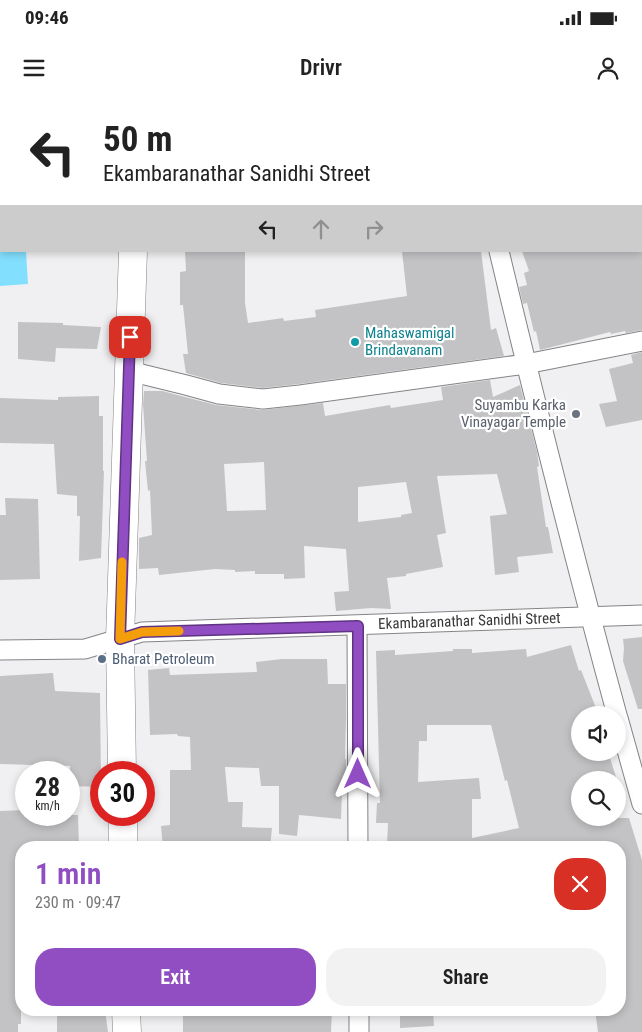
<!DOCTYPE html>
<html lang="en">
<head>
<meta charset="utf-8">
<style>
	:root { --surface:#fff; --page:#f2f2f2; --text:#222; --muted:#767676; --accent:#914ec3 }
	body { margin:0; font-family:"Roboto Condensed",sans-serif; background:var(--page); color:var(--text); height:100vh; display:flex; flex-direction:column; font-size:19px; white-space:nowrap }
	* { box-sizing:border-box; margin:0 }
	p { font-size:16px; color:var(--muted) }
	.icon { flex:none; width:28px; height:28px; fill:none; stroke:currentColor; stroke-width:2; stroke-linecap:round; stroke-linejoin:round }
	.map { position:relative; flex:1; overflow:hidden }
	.panel { position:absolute; left:15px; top:741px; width:611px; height:175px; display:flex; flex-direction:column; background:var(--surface); border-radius:20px; box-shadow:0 2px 8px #0003 }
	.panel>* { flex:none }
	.top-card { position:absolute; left:0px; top:0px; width:642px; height:152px; box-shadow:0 2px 8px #0003; background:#fff; color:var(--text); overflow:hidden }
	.controls { position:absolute; left:571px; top:606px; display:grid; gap:10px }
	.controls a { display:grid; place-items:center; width:55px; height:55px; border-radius:50%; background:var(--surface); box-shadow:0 2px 8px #0003; font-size:25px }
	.speed { position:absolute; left:15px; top:661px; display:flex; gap:10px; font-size:25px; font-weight:700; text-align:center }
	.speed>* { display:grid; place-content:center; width:65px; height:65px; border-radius:50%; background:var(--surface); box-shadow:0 2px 8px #0003; line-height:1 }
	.speed small { font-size:12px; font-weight:400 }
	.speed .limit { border:8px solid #d22; background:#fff; color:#111 }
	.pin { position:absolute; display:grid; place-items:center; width:42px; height:42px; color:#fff; margin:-21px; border-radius:10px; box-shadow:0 2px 8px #0006 }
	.me { position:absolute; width:55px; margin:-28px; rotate:0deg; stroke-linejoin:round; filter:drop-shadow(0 0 4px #0008) }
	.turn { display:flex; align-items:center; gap:18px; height:105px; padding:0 20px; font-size:22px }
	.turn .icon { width:65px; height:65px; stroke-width:2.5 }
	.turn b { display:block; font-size:35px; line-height:42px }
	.lanes { display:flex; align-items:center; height:48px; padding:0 20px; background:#0003; justify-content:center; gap:25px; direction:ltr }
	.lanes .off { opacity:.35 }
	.round { display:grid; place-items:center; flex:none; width:52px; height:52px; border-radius:20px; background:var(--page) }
	.head { display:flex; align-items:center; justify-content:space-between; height:85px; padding:0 20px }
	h1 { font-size:30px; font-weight:600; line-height:38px; color:var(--accent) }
	.primary-button { display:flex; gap:10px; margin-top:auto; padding:10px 20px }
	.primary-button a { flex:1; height:58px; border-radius:20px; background:var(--accent); color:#fff; font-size:20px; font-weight:600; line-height:58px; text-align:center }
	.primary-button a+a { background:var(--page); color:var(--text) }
	.status { display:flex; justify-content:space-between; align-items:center; height:35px; padding:0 25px; background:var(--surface); direction:ltr }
	.status svg { height:14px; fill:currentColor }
	header { display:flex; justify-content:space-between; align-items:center; height:65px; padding:0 20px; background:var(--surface); font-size:22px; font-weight:600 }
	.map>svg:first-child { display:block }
	.water { fill:#82dffe }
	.building { fill:#c3c3c5; fill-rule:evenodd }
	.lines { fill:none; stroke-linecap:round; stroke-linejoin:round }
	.street-casing { stroke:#848486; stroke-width:21 }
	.secondary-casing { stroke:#848486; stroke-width:29 }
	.highway-casing { stroke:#848486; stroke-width:29 }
	.street { stroke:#fff; stroke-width:19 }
	.secondary { stroke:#fff; stroke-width:28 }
	.highway { stroke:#fff; stroke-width:28 }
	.route-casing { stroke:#5e337f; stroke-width:12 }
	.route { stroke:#914ec3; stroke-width:9 }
	.slow { stroke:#f59e0b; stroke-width:9 }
	.culture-dot { fill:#0f9aa8; stroke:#fff; stroke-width:2 }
	.worship-dot { fill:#6b7280; stroke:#fff; stroke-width:2 }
	.service-dot { fill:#5c6f8a; stroke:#fff; stroke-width:2 }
	.labels { text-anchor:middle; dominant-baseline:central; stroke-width:4.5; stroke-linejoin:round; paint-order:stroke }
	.culture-label { font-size:15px; fill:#0d838f; stroke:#fff; text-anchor:start }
	.worship-label { font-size:15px; fill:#5b616d; stroke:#fff; text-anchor:end }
	.street-label { font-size:15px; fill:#383839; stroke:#fff }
	.service-label { font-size:15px; fill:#4e5e75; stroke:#fff; text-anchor:start }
</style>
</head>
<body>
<div class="status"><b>09:46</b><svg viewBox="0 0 49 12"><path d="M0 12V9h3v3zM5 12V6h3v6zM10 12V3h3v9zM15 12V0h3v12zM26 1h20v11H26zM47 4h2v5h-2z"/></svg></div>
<header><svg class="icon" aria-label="menu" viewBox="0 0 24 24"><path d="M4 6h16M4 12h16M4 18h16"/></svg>Drivr<svg class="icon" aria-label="person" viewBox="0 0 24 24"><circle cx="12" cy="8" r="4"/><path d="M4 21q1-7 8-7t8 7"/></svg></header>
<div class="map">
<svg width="642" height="932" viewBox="0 0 642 932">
	<rect width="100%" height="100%" fill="#f0f0f2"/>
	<path class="water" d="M1 51V151H26L28 184 0 186V52Z"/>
	<g class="building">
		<path d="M185 151H245V203L248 223 283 218 284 221 316 217 315 210 407 196 402 151H481L491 230 496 228 504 256 299 284 263 288 221 283 186 273 183 254H188L183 205H180V172L186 171Z"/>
		<path d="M522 151H642V230L626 233 625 231 611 234 610 232 540 250 536 231 534 232 527 203 523 204 519 187 527 185 524 173 529 171Z"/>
		<path d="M18 222 63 223V225L101 227 97 249 56 248 55 262 18 259Z"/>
		<path d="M642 252V320L606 327 599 304 617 301 609 269 633 263 631 255Z"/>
		<path d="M490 280 493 297 520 285 537 352 539 366 537 367 546 427H548L553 453 517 457 519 472 495 475 490 416 507 414 497 374 437 376 446 433 437 435 443 467 406 474V476L387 478 391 509 371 508 336 511 334 492 349 491 346 449 304 446 305 478 284 479V474H255V471L235 472V470L215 469 159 475 158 468 139 469V438L152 435 150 390 148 391 145 361H147L143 305 144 291H162L216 305 262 310 323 303 325 316 390 305 391 308 443 300 441 287ZM264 362 266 410 227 411 224 364ZM406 382 412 413 401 415V417L358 422V387Z"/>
		<path d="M99 296V316H103V371H104L101 458 79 461 80 416H77V396L57 394 54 344 0 343V298L58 300V297Z"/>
		<path d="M5 398 38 399 40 479 0 480V415H6Z"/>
		<path d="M642 537V609H638L623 561 624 548 623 539Z"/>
		<path d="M571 545 579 571 581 570 596 608 580 613V652H608L617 680H580V718H629L642 760V932H598L595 910H620V748H443V745H387L388 723H376L377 703H380L376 551 395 550V555L453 551V549H472V553L526 549 527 557ZM427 625H491L505 681 507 680 519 728 472 738V699H481L479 678 418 682 419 641H427Z"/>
		<path d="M282 559H327L328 584H346V619L345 659H346V692L342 691 341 719 299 715 297 736 279 734V686H261L259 668 225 667 228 702H243L242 727 272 728 270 748H163L161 726 170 725V670H191L190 637 178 636 177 634 150 635 148 570 169 568 170 575 257 572 256 562Z"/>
		<path d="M53 573 55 591 100 593 101 687 70 686V666L0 664V576Z"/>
		<path d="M26 710V715H78L79 748H21V924H18V932H0V711Z"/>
		<path d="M57 910H105L108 932H57Z"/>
		<path d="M183 910H332L331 932H183Z"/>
		<path d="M400 910H433L434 926 400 928Z"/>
	</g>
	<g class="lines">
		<defs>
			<g id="street">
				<path d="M461 0 462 1"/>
				<path d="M0 33H1"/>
				<path d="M641 111H642"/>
				<path d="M499 151C536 306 575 461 617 615"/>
				<path d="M129 271 186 285 219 294 263 299 300 295 526 264 642 241"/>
				<path d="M357 526 358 748"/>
				<path id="s1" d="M0 550 85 549 142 532 642 515"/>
				<path d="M618 618 642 704"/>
				<path d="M359 910V932"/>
			</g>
			<path id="secondary" d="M144 1V0"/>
			<g id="highway">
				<path d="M286 1 290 0"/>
				<path d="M349 1 352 0"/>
				<path d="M122 672 120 539 133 151"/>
				<path d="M123 715V748"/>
				<path d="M126 910 127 932"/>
			</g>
		</defs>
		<use href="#street" class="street-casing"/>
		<use href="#secondary" class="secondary-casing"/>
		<use href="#highway" class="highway-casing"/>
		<use href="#street" class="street"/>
		<use href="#secondary" class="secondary"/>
		<use href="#highway" class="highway"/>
	</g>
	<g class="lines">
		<defs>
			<path id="route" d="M130 237 120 539 142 532 358 526V674"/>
		</defs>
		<use href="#route" class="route-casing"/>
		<use href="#route" class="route"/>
		<path class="slow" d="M122 462 120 539 142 532 179 531"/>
	</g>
	<circle class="culture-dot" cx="355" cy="242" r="5"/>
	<circle class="worship-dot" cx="576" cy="314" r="5"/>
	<circle class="service-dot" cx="102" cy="559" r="5"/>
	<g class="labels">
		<g class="culture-label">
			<text x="365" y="233">Mahaswamigal<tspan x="365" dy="17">Brindavanam</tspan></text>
		</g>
		<g class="worship-label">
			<text x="566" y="305">Suyambu Karka<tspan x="566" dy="17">Vinayagar Temple</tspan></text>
		</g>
		<g class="street-label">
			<text stroke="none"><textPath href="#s1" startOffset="472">Ekambaranathar Sanidhi Street</textPath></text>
		</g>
		<g class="service-label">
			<text x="112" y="559">Bharat Petroleum</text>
		</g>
	</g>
</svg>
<div class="controls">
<a><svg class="icon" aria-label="sound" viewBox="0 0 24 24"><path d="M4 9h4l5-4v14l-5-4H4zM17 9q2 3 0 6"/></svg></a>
<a><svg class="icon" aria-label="search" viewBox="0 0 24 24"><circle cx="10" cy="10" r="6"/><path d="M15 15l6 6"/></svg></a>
</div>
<div class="speed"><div>28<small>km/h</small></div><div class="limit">30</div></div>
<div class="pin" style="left:130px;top:237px;background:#d93025"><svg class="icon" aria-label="arrive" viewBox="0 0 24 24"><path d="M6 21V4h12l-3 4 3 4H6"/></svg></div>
<svg class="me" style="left:358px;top:674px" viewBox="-20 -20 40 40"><path d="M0-17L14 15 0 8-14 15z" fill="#914ec3" stroke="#fff" stroke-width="4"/></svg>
<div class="top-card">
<div class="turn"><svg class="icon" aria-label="left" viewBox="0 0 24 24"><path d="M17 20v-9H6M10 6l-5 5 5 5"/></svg><div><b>50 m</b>Ekambaranathar Sanidhi Street</div></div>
<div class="lanes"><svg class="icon" aria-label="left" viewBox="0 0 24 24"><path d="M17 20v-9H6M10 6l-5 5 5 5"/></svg><svg class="icon off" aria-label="ahead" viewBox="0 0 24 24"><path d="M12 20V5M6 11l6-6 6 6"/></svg><svg class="icon off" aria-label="right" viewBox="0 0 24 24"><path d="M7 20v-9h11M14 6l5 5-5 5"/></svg></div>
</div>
<section class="panel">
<div class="head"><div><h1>1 min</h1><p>230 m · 09:47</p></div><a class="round" style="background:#d93025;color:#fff"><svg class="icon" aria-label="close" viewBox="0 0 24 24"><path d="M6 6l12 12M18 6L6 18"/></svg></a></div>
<div class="primary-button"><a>Exit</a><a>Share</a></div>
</section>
</div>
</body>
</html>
